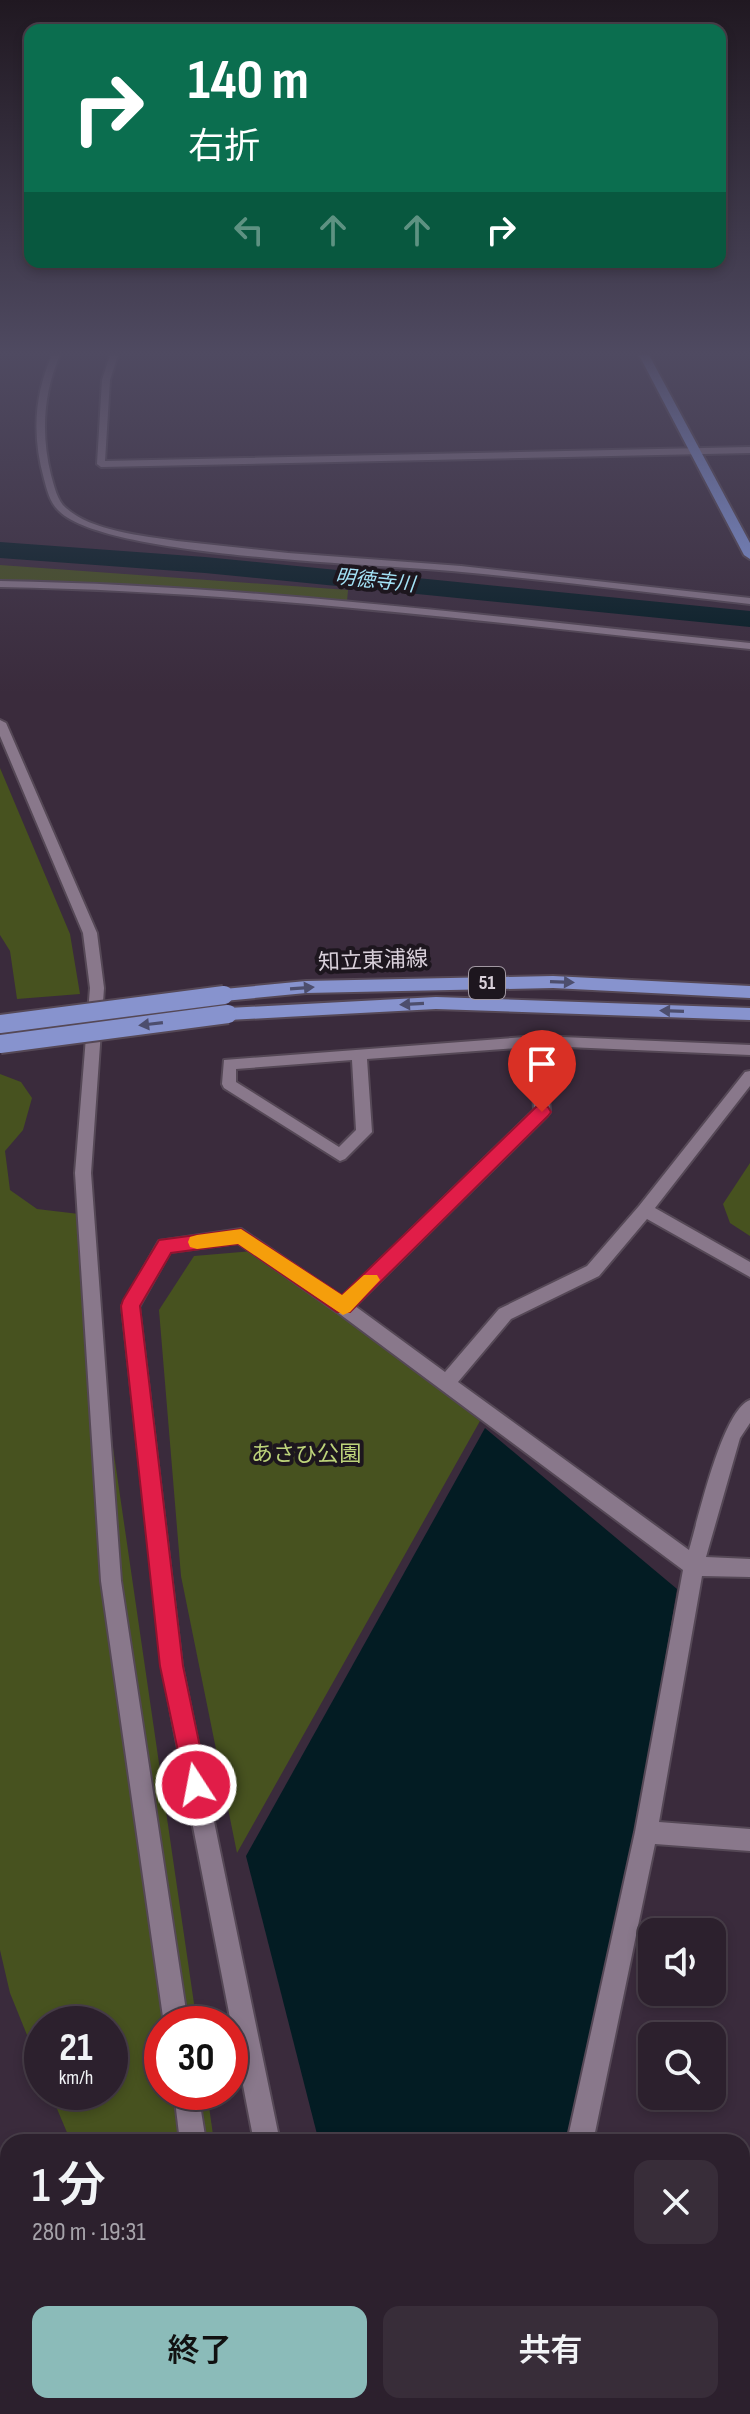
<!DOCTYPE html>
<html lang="ja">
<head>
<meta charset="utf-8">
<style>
	:root { --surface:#2c202d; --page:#382d39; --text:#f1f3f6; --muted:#a6a3aa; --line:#483e49; --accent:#8bbbb9 }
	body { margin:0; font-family:"Sofia Sans Condensed","Noto Sans JP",sans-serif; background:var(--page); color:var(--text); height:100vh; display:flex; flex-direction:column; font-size:30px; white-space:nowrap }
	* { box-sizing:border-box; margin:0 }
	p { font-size:26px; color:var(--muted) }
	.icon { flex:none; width:44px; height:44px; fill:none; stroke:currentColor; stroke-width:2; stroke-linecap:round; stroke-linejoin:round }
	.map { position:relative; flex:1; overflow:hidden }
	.details { position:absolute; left:0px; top:2134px; width:750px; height:280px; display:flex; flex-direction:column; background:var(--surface); border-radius:24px 24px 0 0; box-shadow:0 4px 12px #0003,0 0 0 2px var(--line) }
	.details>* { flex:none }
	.hud { position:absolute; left:24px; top:24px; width:702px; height:244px; border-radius:16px; box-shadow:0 4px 12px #0003,0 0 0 2px var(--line); background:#0b6e4f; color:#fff; overflow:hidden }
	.tools { position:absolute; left:638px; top:1918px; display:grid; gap:16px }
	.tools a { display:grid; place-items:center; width:88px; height:88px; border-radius:16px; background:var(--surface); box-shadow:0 4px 12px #0003,0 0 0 2px var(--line); font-size:40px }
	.speed { position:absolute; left:24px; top:2006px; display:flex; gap:16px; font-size:40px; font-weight:700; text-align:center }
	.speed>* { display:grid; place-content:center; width:104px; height:104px; border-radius:50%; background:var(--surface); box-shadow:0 4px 12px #0003,0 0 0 2px var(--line); line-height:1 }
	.speed small { font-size:20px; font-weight:400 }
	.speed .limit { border:12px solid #d22; background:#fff; color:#111 }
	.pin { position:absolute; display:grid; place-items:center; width:68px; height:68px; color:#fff; margin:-82px -34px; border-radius:50% 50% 50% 0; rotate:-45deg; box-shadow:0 0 8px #0007 }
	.pin .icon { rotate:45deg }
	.me { position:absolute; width:88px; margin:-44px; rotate:349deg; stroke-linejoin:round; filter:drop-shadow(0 0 6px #0008) }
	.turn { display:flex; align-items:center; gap:28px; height:168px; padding:0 32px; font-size:36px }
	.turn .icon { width:104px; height:104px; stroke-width:2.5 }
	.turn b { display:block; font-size:56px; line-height:68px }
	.lanes { display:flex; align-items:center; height:76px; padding:0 32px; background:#0003; justify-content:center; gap:40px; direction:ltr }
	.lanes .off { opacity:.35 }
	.round { display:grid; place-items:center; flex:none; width:84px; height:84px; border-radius:16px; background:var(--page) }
	.head { display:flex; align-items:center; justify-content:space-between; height:136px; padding:0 32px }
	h1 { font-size:48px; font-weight:600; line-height:60px }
	.button { display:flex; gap:16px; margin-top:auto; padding:16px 32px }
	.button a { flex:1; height:92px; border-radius:16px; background:var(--accent); color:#111; font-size:32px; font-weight:600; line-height:92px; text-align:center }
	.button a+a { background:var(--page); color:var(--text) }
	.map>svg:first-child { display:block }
	.green { fill:#47521f }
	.water { fill:#031c23 }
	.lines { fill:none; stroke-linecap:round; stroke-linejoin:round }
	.river { fill:#031c23; fill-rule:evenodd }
	.minor-casing { stroke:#554856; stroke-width:4 }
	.primary-casing { stroke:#554856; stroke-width:4 }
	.trunk-casing { stroke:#554856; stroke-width:4 }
	.minor { fill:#89788b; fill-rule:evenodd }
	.primary { fill:#8793ce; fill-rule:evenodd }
	.trunk { fill:#869ce4; fill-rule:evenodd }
	.primary-bridge-casing { stroke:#554856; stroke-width:22; stroke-linecap:butt }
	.primary-bridge { stroke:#8793ce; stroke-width:18 }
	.oneway { fill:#4d4e6d }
	.route { fill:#e11d48; stroke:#92132f; stroke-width:2 }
	.slow { fill:#f59e0b }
	.labels { text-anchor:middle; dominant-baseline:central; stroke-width:8; stroke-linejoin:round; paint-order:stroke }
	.far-water-label { font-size:20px; font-style:italic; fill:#a4e3f7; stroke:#1d161e }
	.shield { fill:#1d161e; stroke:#a198a2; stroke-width:2 }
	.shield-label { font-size:20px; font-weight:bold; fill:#d9d0da }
	.street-label { font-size:22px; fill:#d9d0da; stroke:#1d161e }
	.park-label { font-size:22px; fill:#bdd37a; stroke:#1d161e }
</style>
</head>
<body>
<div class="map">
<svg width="750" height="2414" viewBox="0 0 750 2414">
	<rect width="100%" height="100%" fill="#3a2b3c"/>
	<g class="green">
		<path d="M0 565 348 590 347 602 0 584Z"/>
		<path d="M0 768 70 934 80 994 17 999 10 951 0 935Z"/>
		<path d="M0 1074 21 1082 32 1098 23 1130 5 1151 10 1190 37 1209 79 1214 197 2024H162V2092H207L214 2142H71L50 2092H110V2024H42V2072L10 1993 0 1950Z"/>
		<path d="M750 1163V1236L730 1223 723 1204Z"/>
		<path d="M266 1250 480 1421 237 1853 181 1576 159 1310 194 1256Z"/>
	</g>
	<path class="water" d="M485 1428 677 1589 583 2142H319L246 1856Z"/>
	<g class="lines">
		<path class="river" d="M0 542 205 557 750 611V627L205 573 0 558Z"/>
		<defs>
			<g id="minor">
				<path d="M52 355H60C43 394 41 434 51 475 54 485 57 501 66 508 91 531 144 536 177 541L288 553 461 566 750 598V604C654 593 558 581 462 572 385 564 106 558 59 511 50 503 47 490 44 479 32 436 34 395 52 355Z"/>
				<path d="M110 355H118L110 380 105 461 750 447V453L101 467 97 464 102 380Z"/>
				<path d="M0 581C251 585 501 618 750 643V649C501 624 251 591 0 587Z"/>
				<path d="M0 720 6 723 97 933 104 988 91 1173 121 1581 188 2024H164L101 1581 75 1173 90 988 83 933 0 736Z"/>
				<path d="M538 1036 750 1045V1055L545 1046 550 1112 547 1116 355 1306 445 1372 499 1309 587 1266 639 1206 745 1072 750 1071V1086L655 1208 750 1262V1277L647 1219 599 1276 511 1319 458 1382 689 1550C698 1520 722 1410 750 1400V1423L740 1438 706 1557 750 1559V1577L702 1576 659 1822 750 1829V1851L655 1844 593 2142H567L635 1832 683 1570 337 1312 238 1243 170 1252 139 1307 182 1666 280 2142H254L162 1666 122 1306 159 1241 241 1229 342 1297 534 1110 531 1047 367 1059 372 1132 345 1159 340 1161 224 1088 222 1084 224 1060ZM352 1060 356 1130 339 1147 236 1082V1069Z"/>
				<path d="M174 2092H198L206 2142H180Z"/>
				<path d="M352 2406H386L389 2414H355Z"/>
				<path d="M517 2406H551L554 2414H520Z"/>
			</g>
			<g id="primary">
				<path d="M553 976 750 986V998L553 988 306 993 224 1001 215 995 224 989 306 981Z"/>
				<path d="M436 997 750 1008V1020L436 1009 228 1020 219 1014 228 1008Z"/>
			</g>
			<path id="trunk" d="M639 355H649L750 543V559L744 555Z"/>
		</defs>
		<use href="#minor" class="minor-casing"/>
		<use href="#primary" class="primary-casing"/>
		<use href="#trunk" class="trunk-casing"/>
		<use href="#minor" class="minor"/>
		<use href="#primary" class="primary"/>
		<use href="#trunk" class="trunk"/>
		<defs>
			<g id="primary-bridge">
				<path d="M0 1024 224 995"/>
				<path d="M0 1044 228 1014"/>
			</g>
		</defs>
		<use href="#primary-bridge" class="primary-bridge-casing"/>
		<use href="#primary-bridge" class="primary-bridge"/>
	</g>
	<defs><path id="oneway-solid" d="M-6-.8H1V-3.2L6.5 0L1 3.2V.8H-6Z" transform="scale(2)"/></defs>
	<g class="oneway">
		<use href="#oneway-solid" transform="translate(562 982) rotate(2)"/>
		<use href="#oneway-solid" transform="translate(302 988) rotate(-4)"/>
		<use href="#oneway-solid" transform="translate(412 1004) rotate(177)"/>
		<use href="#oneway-solid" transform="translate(672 1011) rotate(-178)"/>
		<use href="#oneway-solid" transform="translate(151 1024) rotate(173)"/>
	</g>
	<linearGradient id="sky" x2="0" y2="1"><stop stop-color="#201821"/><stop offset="0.51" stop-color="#4f4a61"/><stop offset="1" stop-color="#4f4a61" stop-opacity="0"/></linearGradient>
	<rect width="750" height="693" fill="url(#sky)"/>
	<path class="route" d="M542 1105 548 1107 551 1112 548 1116 350 1312H337L238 1244 171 1253 140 1306 183 1666 208 1785 204 1794 196 1797 187 1794 160 1666 121 1306 123 1300 159 1240 241 1229 342 1295 536 1107Z"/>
	<path class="slow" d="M241 1229 342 1295 364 1275H377L380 1280 350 1312 343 1315 238 1244 197 1249 190 1247 188 1242 190 1237 197 1235Z"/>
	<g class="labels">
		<g class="far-water-label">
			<text transform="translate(375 581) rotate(6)">明徳寺川</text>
		</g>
		<rect class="shield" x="469" y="967" width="36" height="32" rx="6"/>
		<g class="shield-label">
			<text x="487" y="983">51</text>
		</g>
		<g class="street-label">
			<text transform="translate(373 961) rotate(-2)">知立東浦線</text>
		</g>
		<g class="park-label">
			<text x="306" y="1454">あさひ公園</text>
		</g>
	</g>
</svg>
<div class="tools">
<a><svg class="icon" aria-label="sound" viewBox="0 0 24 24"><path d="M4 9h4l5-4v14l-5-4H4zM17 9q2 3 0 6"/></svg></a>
<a><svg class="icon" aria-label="search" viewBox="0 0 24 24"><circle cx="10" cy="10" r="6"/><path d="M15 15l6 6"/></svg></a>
</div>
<div class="speed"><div>21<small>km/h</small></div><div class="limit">30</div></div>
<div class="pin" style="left:542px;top:1112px;background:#d93025"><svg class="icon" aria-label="arrive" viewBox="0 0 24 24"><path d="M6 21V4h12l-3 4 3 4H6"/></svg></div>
<svg class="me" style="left:196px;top:1785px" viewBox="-20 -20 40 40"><circle r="17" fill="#e11d48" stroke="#fff" stroke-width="3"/><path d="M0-11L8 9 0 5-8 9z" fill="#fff"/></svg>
<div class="hud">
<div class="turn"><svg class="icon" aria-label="right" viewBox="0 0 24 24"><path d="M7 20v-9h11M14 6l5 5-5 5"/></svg><div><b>140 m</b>右折</div></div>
<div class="lanes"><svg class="icon off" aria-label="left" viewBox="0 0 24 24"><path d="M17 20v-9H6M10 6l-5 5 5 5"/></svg><svg class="icon off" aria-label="ahead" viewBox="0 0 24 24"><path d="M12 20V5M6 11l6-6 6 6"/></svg><svg class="icon off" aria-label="ahead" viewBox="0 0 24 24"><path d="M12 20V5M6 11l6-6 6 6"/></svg><svg class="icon" aria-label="right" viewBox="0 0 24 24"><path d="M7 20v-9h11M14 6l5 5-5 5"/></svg></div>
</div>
<section class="details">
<div class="head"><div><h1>1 分</h1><p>280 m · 19:31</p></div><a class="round"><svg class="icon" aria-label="close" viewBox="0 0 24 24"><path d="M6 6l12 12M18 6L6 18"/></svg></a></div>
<div class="button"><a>終了</a><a>共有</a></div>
</section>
</div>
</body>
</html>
